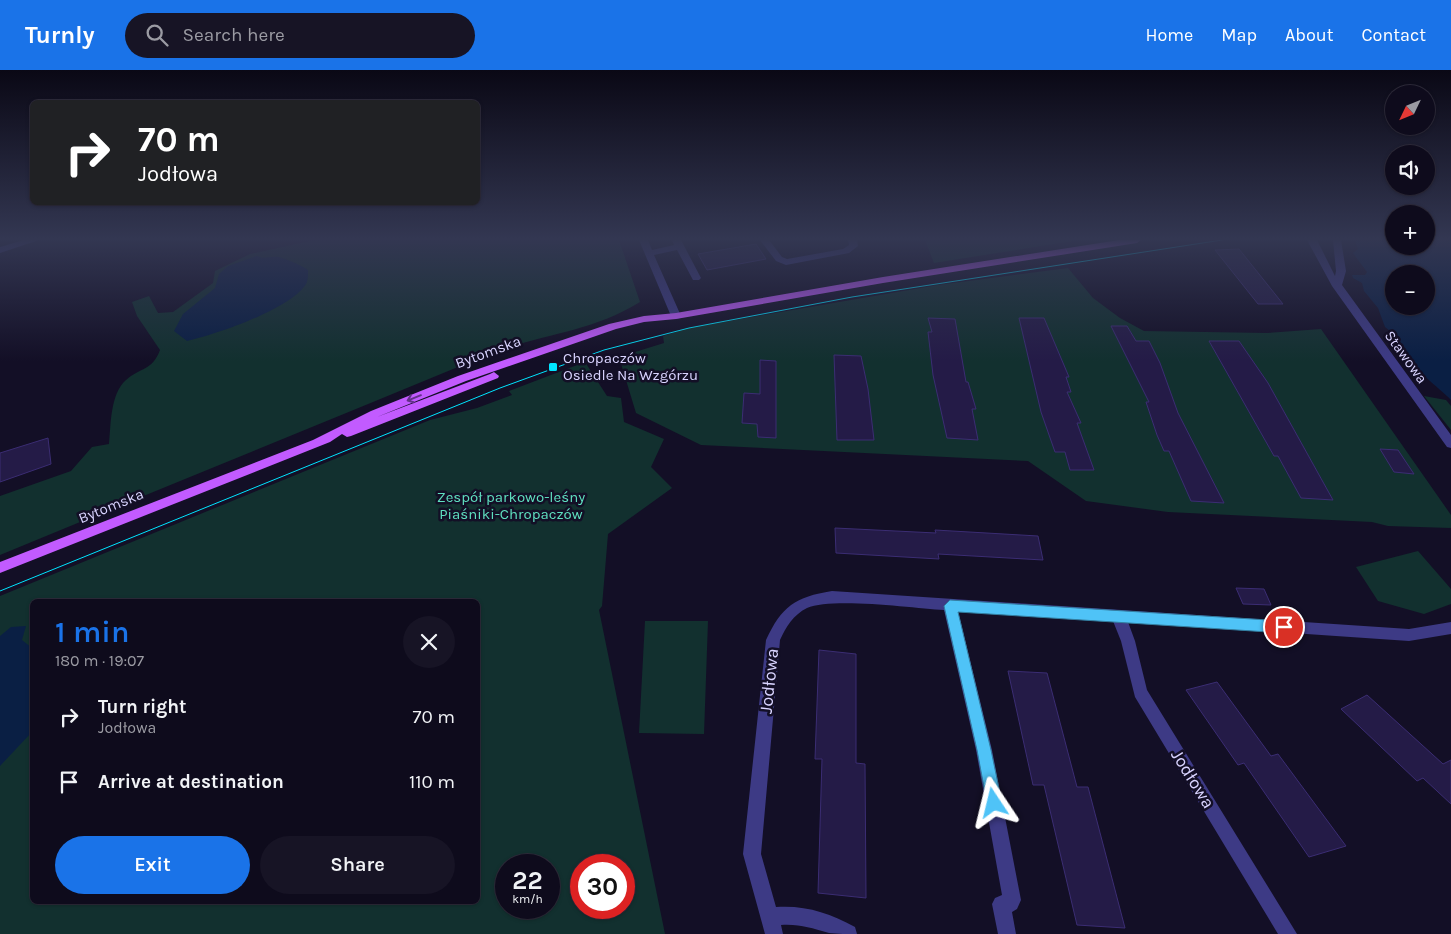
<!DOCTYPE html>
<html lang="en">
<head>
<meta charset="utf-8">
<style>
	:root { --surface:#0e0b1c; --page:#171425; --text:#f1f3f6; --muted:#9b9ba3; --line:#2e2b3b; --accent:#1a73e8 }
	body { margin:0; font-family:Karla,sans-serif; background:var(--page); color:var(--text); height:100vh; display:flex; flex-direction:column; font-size:19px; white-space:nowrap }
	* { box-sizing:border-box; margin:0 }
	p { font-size:16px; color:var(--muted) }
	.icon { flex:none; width:28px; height:28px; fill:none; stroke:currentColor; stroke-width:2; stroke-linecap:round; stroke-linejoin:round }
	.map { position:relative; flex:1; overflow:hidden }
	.sheet { position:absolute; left:30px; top:529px; width:450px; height:305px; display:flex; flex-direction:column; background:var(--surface); border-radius:8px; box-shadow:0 1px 4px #0004,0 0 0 1px var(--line) }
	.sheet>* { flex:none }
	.hud { position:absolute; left:30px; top:30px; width:450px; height:105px; border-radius:8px; box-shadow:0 1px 4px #0004,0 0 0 1px var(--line); background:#202124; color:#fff; overflow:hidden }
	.needle { width:32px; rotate:227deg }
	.tools { position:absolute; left:1385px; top:15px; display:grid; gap:10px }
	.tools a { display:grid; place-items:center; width:50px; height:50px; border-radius:50%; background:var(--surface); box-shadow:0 1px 4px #0004,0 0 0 1px var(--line); font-size:25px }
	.speed { position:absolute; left:495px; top:784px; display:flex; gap:10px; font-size:25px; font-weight:700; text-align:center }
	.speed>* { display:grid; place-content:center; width:65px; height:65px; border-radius:50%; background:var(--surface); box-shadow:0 1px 4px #0004,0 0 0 1px var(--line); line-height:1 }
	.speed small { font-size:12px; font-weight:400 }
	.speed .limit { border:8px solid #d22; background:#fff; color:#111 }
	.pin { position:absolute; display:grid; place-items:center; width:42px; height:42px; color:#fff; margin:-21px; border:2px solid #fff; border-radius:50%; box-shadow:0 1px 5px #0007 }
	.me { position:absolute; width:55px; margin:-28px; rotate:350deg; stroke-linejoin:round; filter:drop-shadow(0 0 4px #0008) }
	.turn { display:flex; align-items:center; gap:18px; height:105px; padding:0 25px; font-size:22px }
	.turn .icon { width:65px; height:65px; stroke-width:2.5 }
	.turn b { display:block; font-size:35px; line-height:42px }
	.round { display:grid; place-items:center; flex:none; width:52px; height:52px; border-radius:26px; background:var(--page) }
	.overview { display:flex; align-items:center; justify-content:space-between; height:85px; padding:0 25px }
	h1 { font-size:30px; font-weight:600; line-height:38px; color:var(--accent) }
	.primary-button { display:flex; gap:10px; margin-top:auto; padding:10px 25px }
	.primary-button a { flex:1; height:58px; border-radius:30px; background:var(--accent); color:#fff; font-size:20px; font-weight:600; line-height:58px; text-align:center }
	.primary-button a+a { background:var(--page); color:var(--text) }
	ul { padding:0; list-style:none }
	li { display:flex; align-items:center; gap:15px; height:65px; padding:0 25px }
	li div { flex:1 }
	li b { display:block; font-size:19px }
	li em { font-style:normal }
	header { display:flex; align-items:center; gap:30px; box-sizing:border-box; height:70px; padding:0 25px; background:var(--accent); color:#fff }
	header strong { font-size:24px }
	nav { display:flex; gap:28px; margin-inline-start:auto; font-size:18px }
	.search { width:350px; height:45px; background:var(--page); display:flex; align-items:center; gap:12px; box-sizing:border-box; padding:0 18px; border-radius:28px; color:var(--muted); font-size:19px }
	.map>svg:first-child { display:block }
	.green { fill:#12302f; fill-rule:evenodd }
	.water { fill:#0a1f44; fill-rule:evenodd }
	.building { fill:#241b47; stroke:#3b2d73 }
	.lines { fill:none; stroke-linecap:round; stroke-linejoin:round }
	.minor { fill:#3d3a85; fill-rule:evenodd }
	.major { fill:#c25bff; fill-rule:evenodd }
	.tram { stroke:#00e5ff; stroke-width:1 }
	.oneway { stroke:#623188 }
	.route { fill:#4fc3f7; stroke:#337fa1 }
	.poi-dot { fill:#00e5ff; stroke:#130f26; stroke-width:2 }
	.labels { text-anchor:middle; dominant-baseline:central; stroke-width:5; stroke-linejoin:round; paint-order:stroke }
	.street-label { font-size:15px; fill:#d9d4ff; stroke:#130f26 }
	.poi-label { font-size:15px; fill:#d9d4ff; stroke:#130f26; text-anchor:start }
	.park-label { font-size:15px; fill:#5fe0c0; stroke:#130f26 }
	.near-street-label { font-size:18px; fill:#d9d4ff; stroke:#130f26 }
</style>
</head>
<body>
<header>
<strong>Turnly</strong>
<div class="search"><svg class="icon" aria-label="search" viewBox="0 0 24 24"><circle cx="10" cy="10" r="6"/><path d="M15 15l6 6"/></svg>Search here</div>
<nav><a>Home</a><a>Map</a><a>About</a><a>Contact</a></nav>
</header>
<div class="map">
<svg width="1451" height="864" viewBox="0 0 1451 864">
	<rect width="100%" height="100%" fill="#130f26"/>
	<g class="green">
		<path d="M314 170H619L640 232C590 263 539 264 487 285 325 352 162 418 0 485V426L71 401 92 377 109 374C111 355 110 324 126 310 141 297 152 301 160 280L137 246 132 232 149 226 158 243 173 242 213 213 215 201 250 184Z"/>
		<path d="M925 170H1079L934 193Z"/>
		<path d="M1068 198 1093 228 1120 248 1144 261 1267 263 1321 259 1451 445V458L1388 456 1372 452 1168 442 1086 431 1028 391 701 375 636 343 619 287 664 273 663 266 688 258 938 215Z"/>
		<path d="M585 292 607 326 621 328 624 352 664 369 651 397 672 418 608 464 602 536 599 540 665 864H0V526L430 350 477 338 512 325 509 321ZM32 531H478V831H32ZM506 795H549V838H506ZM581 795H624V838H581Z"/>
		<path d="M1424 326 1446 330 1451 336V360Z"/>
		<path d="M1418 481 1451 519V534L1424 544 1378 531 1356 497Z"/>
		<path d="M645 551H708L704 664 639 663Z"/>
	</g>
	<g class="water">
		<path d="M1394 170V176H1426V170H1451V330C1438 316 1412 300 1408 282L1398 278 1391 265 1394 264 1385 257 1378 238 1364 221 1362 213 1353 208 1352 205H1365L1367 202 1353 183 1358 179 1355 171ZM1394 204H1426V236H1394Z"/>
		<path d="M257 186C265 190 269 186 278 187 285 188 303 196 308 200 308 203 308 209 307 212 295 238 214 265 187 271L174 261 183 244 215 218 219 204 228 196Z"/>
		<path d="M26 556 22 570 32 578V662L0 696V566L11 557Z"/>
	</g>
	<g class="building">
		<path d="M756 174 766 189 707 200 698 184Z"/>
		<path d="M1239 179 1283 234H1258L1215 180Z"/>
		<path d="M928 248 955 249 966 312H968L976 339H972L978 370 947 368 933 305 928 262H932Z"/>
		<path d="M1019 248H1044L1069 307H1066L1071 322H1067L1081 353H1077L1094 400H1070L1065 382H1055L1041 342Z"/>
		<path d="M1111 256H1127L1136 271H1149L1160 293 1178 343 1224 433 1191 431 1169 381H1164L1157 365 1146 332H1149Z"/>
		<path d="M1209 271H1239L1268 313 1333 430 1301 428 1278 386H1274Z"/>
		<path d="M834 285 861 286 868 319 874 370H837Z"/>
		<path d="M760 290 776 291V368L758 367 757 354 742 353 744 323 760 324Z"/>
		<path d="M48 368 51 394 0 412V383Z"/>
		<path d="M1380 379 1398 380 1414 404 1394 402Z"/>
		<path d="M835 458 936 463 935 460 1038 466 1043 490 938 484 939 489 836 483Z"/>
		<path d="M1236 518 1264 519 1271 535 1243 534Z"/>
		<path d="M819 580 856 584V693L865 694 866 828 818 823 822 689H815Z"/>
		<path d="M1008 601 1047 603 1077 717H1088L1125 858 1077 855 1044 715H1033Z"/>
		<path d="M1217 612 1271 686 1278 684 1346 776 1309 787 1244 693 1238 695 1186 620Z"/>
		<path d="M1367 625 1443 694 1451 690V734L1423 708 1417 711 1341 639Z"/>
	</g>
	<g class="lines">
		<g class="minor">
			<path d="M24 170H39L0 183V177Z"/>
			<path d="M639 170H648L652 180 674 175 672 170H681L701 208 699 210H693L677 180 654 185 681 246 680 248 676 249 671 246Z"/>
			<path d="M760 170H769L782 187 787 189 843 179 849 175 848 170H857L858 176 849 183 786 195 776 191Z"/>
			<path d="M1307 170H1317L1335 206 1336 201 1333 170H1341L1346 201 1342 215 1451 365V378L1447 377 1332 216Z"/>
			<path d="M832 521 1409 559 1451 552V564L1409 571 1128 552 1135 571 1147 620 1297 864H1278L1135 627 1121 571 1113 551 958 541 992 680 1021 830 1017 839 1012 842 1016 864H998L992 834 995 828 1002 825 976 680 944 540C913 538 832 527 807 538 793 545 786 557 780 570L761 784 776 837C806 835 829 843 855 857L857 864C849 864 837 864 829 863 810 858 801 854 781 855L783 864H765L743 784 766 570C782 536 795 527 832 521Z"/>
		</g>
		<path class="major" d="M1119 170H1141L1137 173 883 213 676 249 644 252 616 259 466 311 377 347 490 304 494 302 499 306 498 308 351 366 347 367 342 364 330 372 0 503V492L313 370 371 341 458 306 609 254 644 246 676 243 883 207Z"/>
		<path class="tram" d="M0 521 500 318 604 280 689 258 852 227 1222 170"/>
	</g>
	<defs><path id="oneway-shaft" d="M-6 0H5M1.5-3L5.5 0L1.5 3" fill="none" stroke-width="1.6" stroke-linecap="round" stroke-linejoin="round" transform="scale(1.25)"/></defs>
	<use class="oneway" href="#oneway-shaft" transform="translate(414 328) rotate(158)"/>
	<linearGradient id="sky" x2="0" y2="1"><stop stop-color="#0a0815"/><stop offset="0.58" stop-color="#333752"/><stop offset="1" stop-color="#333752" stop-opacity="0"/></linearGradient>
	<rect width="1451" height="291" fill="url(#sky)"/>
	<path class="route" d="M950 530 1284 551 1290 557 1284 563 958 542 991 680 1002 733 999 738 994 741 989 738 987 733 977 680 944 536Z"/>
	<rect class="poi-dot" x="548" y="292" width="10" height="10" rx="2.5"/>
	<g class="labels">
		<g class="street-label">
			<text transform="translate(488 282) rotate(-20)">Bytomska</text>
			<text transform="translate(1406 287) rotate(54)">Stawowa</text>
			<text transform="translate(111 436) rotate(-22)">Bytomska</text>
		</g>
		<g class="poi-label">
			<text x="563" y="288">Chropaczów<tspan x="563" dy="17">Osiedle Na Wzgórzu</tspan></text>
		</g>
		<g class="park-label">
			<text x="511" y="427">Zespół parkowo-leśny<tspan x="511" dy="17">Piaśniki-Chropaczów</tspan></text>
		</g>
		<g class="near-street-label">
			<text transform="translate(769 611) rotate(-84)">Jodłowa</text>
			<text transform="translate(1193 709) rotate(58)">Jodłowa</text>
		</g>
	</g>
</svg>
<div class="tools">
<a><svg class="needle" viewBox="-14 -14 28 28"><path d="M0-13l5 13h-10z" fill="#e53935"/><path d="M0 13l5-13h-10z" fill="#9b9ba3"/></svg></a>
<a><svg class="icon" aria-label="sound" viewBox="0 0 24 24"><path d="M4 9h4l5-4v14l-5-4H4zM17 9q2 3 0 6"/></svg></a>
<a>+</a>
<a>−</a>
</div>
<div class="speed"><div>22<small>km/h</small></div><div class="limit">30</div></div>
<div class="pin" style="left:1284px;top:557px;background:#d93025"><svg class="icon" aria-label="arrive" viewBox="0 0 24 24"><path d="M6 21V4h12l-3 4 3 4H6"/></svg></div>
<svg class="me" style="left:994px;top:733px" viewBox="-20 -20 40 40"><path d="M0-17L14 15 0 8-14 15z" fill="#4fc3f7" stroke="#fff" stroke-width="4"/></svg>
<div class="hud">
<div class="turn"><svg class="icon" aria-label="right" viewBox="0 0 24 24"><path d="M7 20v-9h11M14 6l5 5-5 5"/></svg><div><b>70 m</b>Jodłowa</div></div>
</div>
<section class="sheet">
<div class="overview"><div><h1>1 min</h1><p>180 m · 19:07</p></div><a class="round"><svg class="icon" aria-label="close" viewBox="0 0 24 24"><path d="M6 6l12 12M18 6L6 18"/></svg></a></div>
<ul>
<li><svg class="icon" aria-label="right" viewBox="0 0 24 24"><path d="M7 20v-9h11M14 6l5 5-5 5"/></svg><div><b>Turn right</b><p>Jodłowa</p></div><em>70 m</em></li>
<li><svg class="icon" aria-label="arrive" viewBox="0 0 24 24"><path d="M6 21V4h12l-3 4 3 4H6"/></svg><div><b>Arrive at destination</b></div><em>110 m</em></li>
</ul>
<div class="primary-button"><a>Exit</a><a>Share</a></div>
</section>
</div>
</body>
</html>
